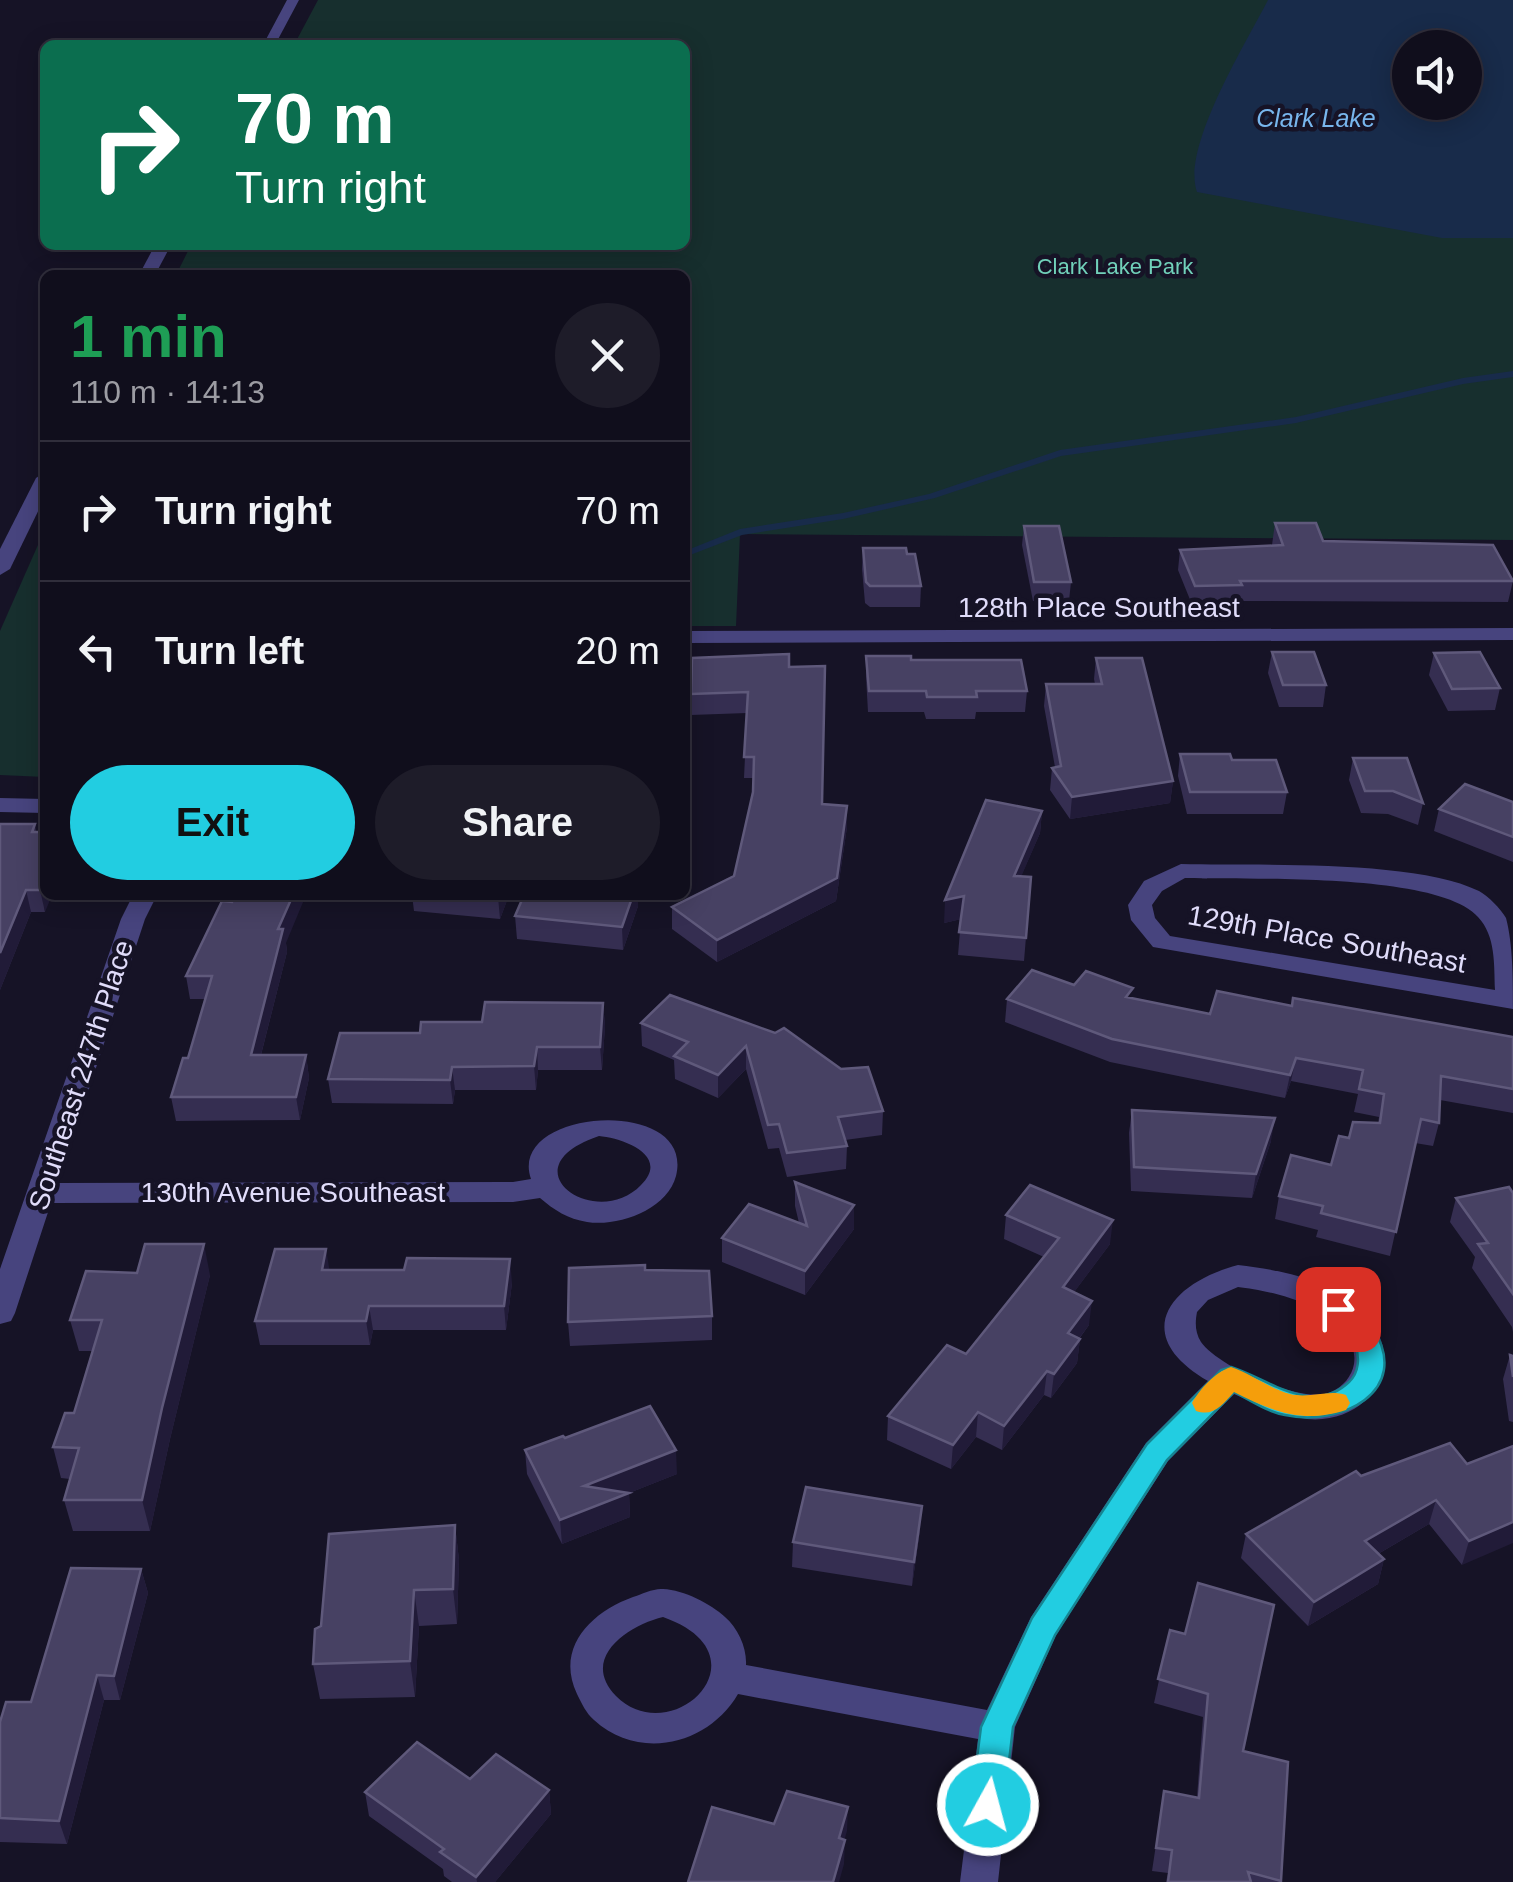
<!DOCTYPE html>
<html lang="en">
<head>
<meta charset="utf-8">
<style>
	:root { --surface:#100e1c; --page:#1e1c29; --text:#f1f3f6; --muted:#9c9ca3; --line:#302e3b; --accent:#22cde1 }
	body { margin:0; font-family:Arial,sans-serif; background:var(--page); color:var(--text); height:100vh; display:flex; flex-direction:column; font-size:38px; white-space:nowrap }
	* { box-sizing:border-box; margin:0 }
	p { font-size:32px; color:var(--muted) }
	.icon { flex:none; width:55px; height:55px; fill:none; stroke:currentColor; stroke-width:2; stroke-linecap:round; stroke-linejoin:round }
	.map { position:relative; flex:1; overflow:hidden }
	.side { position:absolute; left:40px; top:270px; width:650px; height:630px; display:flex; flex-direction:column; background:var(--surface); border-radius:15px; box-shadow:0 5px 25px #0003,0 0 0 2px var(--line) }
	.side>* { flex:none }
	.top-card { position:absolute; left:40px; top:40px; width:650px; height:210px; border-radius:15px; box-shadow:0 5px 25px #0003,0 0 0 2px var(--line); background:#0b6e4f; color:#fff; overflow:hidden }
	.buttons { position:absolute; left:1392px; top:30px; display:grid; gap:20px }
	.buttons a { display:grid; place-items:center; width:90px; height:90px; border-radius:50%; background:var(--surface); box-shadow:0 5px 25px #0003,0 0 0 2px var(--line); font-size:50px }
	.pin { position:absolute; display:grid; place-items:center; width:85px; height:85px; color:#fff; margin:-42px; border-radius:20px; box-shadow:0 5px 15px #0006 }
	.me { position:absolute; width:110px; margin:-55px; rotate:7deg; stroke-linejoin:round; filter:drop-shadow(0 0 8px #0008) }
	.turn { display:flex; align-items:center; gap:35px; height:210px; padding:0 30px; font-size:45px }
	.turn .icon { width:130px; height:130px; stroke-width:2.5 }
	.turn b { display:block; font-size:70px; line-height:85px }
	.round { display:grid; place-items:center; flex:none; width:105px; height:105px; border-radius:52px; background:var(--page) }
	.headline { display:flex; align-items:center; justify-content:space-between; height:170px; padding:0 30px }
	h1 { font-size:60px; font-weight:700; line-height:75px; color:#1e9e55 }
	.button { display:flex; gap:20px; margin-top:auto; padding:20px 30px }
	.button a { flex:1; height:115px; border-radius:60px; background:var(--accent); color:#111; font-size:40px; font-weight:700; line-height:115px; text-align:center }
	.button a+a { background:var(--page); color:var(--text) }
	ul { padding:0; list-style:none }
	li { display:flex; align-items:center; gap:30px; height:140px; padding:0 30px; border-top:2px solid var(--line) }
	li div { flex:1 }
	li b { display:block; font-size:38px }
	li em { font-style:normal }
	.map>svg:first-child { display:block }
	.green { fill:#172f2e; fill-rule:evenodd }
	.water { fill:#182b4a; fill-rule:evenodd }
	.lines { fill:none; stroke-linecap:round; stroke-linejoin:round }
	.stream { fill:#182b4a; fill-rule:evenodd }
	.minor { fill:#47447e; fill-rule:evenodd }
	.tertiary { fill:#47447e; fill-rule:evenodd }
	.wall { fill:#352e51 }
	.shaded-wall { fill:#211b38 }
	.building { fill:#474163; stroke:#5f597b; stroke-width:2.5 }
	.route { fill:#22cde1; stroke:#168592; stroke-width:2.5 }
	.slow { fill:#f59e0b }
	.labels { text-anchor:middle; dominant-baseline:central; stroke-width:9; stroke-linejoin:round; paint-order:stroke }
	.far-park-label { font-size:22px; fill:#71d1ba; stroke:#161326 }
	.far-water-label { font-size:25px; font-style:italic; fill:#78b6ed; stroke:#161326 }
	.street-label { font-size:28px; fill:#e0dcfa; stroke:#161326 }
</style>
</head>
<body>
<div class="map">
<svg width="1513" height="1882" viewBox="0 0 1513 1882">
	<rect width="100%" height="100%" fill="#161326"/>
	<g class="green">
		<path d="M318 0H1513V540L740 534 736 626H685V275H176L191 245H685V45H294ZM1410 48H1465V102H1410Z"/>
		<path d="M45 529V777L0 775V631Z"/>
	</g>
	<path class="water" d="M1268 0H1513V238H1442L1197 192C1181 148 1246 43 1268 0ZM1410 48H1465V102H1410Z"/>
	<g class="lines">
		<path class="stream" d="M1513 371V377L1463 384 1296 423 1061 456 935 498 843 519 742 535 685 557V551L740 529 843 513 929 494 1060 450 1296 417 1463 378Z"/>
		<g class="minor">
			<path d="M1513 628V640L685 643V631Z"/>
			<path d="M0 798 45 799V813L0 812Z"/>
			<path d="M1181 864C1257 866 1414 859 1479 891 1488 896 1501 909 1506 918 1513 944 1513 981 1513 1009L1153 947 1131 920 1128 905 1144 881ZM1185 878C1248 880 1438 872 1478 917 1496 936 1494 965 1495 990L1170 936 1155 918 1152 905 1162 891Z"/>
			<path d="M133 895H157L145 919 58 1183 513 1182 531 1179C506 1108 696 1095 676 1176 667 1210 618 1227 587 1222 568 1219 554 1210 540 1198L513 1202 51 1203 15 1313 11 1321 0 1324V1269L121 919ZM599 1136C622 1138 671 1155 641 1185 596 1232 504 1168 599 1136Z"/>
			<path d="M1238 1265C1282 1270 1333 1280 1365 1314 1410 1363 1369 1425 1307 1419 1282 1416 1256 1404 1234 1394L1168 1461 1056 1635 1015 1727 998 1882H960L978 1739 738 1694C709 1744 640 1762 594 1720 586 1713 582 1704 577 1694 555 1648 591 1612 633 1597 642 1594 654 1588 663 1589 684 1590 711 1604 725 1617 738 1628 747 1648 746 1665L987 1710 1031 1617 1146 1443 1208 1381C1130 1336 1167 1284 1238 1265ZM1238 1287C1276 1291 1361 1311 1354 1364 1352 1376 1343 1387 1331 1392 1303 1405 1217 1366 1201 1342 1195 1332 1195 1323 1197 1312L1208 1300ZM663 1617C771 1655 672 1752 616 1696 579 1658 629 1625 663 1617Z"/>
		</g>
		<g class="tertiary">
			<path d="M287 0H299L275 45H263Z"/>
			<path d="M155 245H171L155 275H139Z"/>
			<path d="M45 472V497L10 569 0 575V549L36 478Z"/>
		</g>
	</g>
	<g class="wall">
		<path d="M1275 523 1323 541 1513 581 1508 602 1240 601 1239 606 1193 607 1178 570 1180 550 1272 545Z"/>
		<path d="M1024 526 1071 582 1069 601H1033L1022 545Z"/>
		<path d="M863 548 907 554 921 586 920 607H870L865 603 862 569Z"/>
		<path d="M1272 652 1326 685 1323 707H1279L1268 673Z"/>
		<path d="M1434 653 1500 688 1495 710 1448 711 1429 675Z"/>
		<path d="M866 656 911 660 1027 691 1025 712H976L975 719H926L924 712H868L866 677Z"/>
		<path d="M1096 658 1173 781 1170 803 1070 819 1050 790 1052 768 1055 767 1044 706 1046 684H1095L1094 679Z"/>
		<path d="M789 667 822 804 847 806V827L836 901 717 962 672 929V907L734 876 753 792 754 778H744L747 713 691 715V694Z"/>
		<path d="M1180 754 1232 760 1287 792 1283 814H1187L1178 776Z"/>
		<path d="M1353 758 1423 803 1418 825 1388 814 1361 813 1349 780Z"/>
		<path d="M1513 802V862L1434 831 1439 809Z"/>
		<path d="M1042 811 1040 833 1021 876 1031 877 1024 961 958 955 961 919 944 923Z"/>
		<path d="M0 824H35L45 912H31L0 990Z"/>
		<path d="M412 895H509L500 919 414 911Z"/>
		<path d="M524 895H638V906L623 950 517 939 515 916Z"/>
		<path d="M286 943 287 952 261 1055H306L309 1078 300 1120 176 1121 171 1097 188 1058 206 999H190L186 976Z"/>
		<path d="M1074 985 1210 1014 1292 1006 1513 1037V1113L1440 1100 1439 1123 1433 1146 1415 1143 1390 1256 1316 1237 1318 1230 1275 1219 1279 1196 1331 1165 1349 1138 1378 1123 1379 1117 1354 1112 1358 1094 1291 1081 1285 1098 1110 1062 1005 1022 1007 999Z"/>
		<path d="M670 995 883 1111 882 1135 845 1140 847 1146 846 1169 787 1177 779 1148 768 1149 746 1069 718 1098 675 1079 674 1060 642 1046 641 1023Z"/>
		<path d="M603 1003 605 1026 602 1070H538L536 1090H455L453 1104 332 1103 328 1079 420 1033Z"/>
		<path d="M1132 1110 1271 1141 1252 1198 1131 1191 1129 1133Z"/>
		<path d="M795 1182 854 1205V1229L805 1295 722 1262V1238L799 1223 795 1206Z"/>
		<path d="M1513 1193V1332L1512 1327 1472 1268 1475 1257 1450 1222 1456 1198Z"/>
		<path d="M1006 1215 1110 1244 1074 1292 1089 1325 1079 1339H1080L1077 1363 1051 1398 1044 1395 1002 1450 976 1437 951 1469 887 1440 888 1416 966 1354 1044 1257 1004 1239Z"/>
		<path d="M330 1270 512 1283 506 1330H373L370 1345H260L255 1321Z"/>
		<path d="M210 1275 170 1439 150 1531H73L64 1500 70 1479 61 1478 53 1447 74 1413 92 1351H79L70 1320Z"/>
		<path d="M712 1316V1340L570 1346 568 1322Z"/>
		<path d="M1510 1355 1513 1356V1422L1509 1421 1503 1379Z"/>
		<path d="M565 1438 677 1474 629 1493 630 1517 562 1544 527 1474 525 1450Z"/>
		<path d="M1513 1446 1462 1565 1429 1524 1378 1554 1384 1559 1378 1584 1308 1626 1241 1558 1246 1534 1361 1476 1467 1464Z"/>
		<path d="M455 1525 459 1560 457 1624 419 1626 415 1697 320 1699 313 1664Z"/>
		<path d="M920 1530 912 1586 792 1567 793 1542Z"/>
		<path d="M141 1569 148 1593 120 1700H104L67 1844 0 1842V1722L31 1702Z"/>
		<path d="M1170 1630 1243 1751 1288 1762 1281 1882H1166L1168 1873 1152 1871 1164 1791 1197 1797 1203 1717 1154 1703Z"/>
		<path d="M470 1779 549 1790 551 1814 495 1882H452L444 1876 443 1869 369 1816 365 1792Z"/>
	</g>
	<g class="shaded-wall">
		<path d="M1173 781 1170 803 1070 819 1072 797Z"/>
		<path d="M847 806V827L836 901 717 962V940Z"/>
		<path d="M1042 811 1040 833 1012 898 1014 876Z"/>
		<path d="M45 877V895H52L45 912 40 890Z"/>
		<path d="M26 890 31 912 0 990V953Z"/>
		<path d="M293 895H306L286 943 287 952 255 1078 251 1055 278 929Z"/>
		<path d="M499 895H509L500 919 498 897Z"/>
		<path d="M633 895H638V906L623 950 622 927Z"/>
		<path d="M964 896 962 919 944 923 945 900Z"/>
		<path d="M603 1003 605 1026 602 1070 600 1047Z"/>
		<path d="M746 1046V1069L718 1098V1075Z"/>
		<path d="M537 1047 538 1070 536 1090 534 1066Z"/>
		<path d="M306 1055 309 1078 300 1120 296 1097Z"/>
		<path d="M1296 1058 1291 1081 1285 1098 1290 1075Z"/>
		<path d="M452 1067 455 1090 453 1104 450 1080Z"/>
		<path d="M1275 1118 1271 1141 1252 1198 1256 1174Z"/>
		<path d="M854 1205V1229L805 1295V1271Z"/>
		<path d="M1113 1220 1110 1244 1060 1311 1063 1287Z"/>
		<path d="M204 1244 210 1275 170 1439 150 1531 142 1500 162 1408Z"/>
		<path d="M326 1249 330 1273 322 1270Z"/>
		<path d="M510 1259 512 1283 506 1330 504 1306Z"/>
		<path d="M1092 1301 1089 1325 1065 1357 1068 1333Z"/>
		<path d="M369 1306 373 1330 370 1345 366 1321Z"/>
		<path d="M1080 1339 1077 1363 1051 1398 1054 1374Z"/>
		<path d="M1047 1371 1044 1395 1002 1450 1004 1426Z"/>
		<path d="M978 1412 976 1437 951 1469 953 1445Z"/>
		<path d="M676 1450 677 1474 629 1493 630 1517 562 1544 560 1520 584 1486Z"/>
		<path d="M1436 1500 1429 1524 1359 1565 1365 1541Z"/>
		<path d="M922 1506 920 1530 912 1586 914 1562Z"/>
		<path d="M1513 1522V1543L1462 1565 1469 1541Z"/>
		<path d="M455 1525 459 1560 457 1624 453 1589Z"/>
		<path d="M1384 1559 1378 1584 1308 1626 1314 1602Z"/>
		<path d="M141 1569 148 1593 120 1700 114 1676Z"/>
		<path d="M414 1590 419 1626 415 1697 410 1661Z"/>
		<path d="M97 1675 104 1700 67 1844 59 1821Z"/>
		<path d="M549 1790 551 1814 495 1882H477L476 1877Z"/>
		<path d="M848 1807 847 1831 838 1862 839 1838Z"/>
		<path d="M845 1840 844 1864 839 1882H833Z"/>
	</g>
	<g class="building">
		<path d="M1275 523H1316L1323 541 1493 545 1513 581H1240L1242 585 1195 586 1180 550 1283 545Z"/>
		<path d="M1024 526H1059L1071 582H1034Z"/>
		<path d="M863 548H906L907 554H915L921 586H870L866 582Z"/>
		<path d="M1272 652H1314L1326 685H1283Z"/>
		<path d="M1480 652 1500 688 1452 689 1434 653Z"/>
		<path d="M789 654V667L825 666 822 804 847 806 837 878 717 940 672 907 734 876 753 792 754 757H744L748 692 691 694 692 658Z"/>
		<path d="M866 656H911V660H1021L1027 691H976L977 697H927L926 691H869Z"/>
		<path d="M1096 658H1142L1173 781 1072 797 1052 768 1061 766 1046 684H1102Z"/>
		<path d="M1180 754H1230L1232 760H1276L1287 792H1190Z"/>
		<path d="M1353 758H1407L1423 803 1393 791H1365Z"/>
		<path d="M1465 784 1513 802V837L1439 809Z"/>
		<path d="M986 800 1042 811 1014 876 1031 877 1026 938 959 932 964 896 945 900Z"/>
		<path d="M0 824H35L32 832H45V877L40 890H26L0 953Z"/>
		<path d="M236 895H293L278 929H283L251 1055H306L296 1097H171L183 1058H188L212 976H186L222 901 232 902Z"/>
		<path d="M524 895H633L622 927 515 916Z"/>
		<path d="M1032 970 1074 985 1086 971 1133 988 1126 997 1210 1014 1217 991 1292 1006 1293 998 1513 1037V1089L1441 1076 1439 1123 1421 1119 1396 1232 1321 1213 1323 1206 1279 1196 1291 1155 1331 1165 1339 1136 1349 1138 1353 1122 1380 1123 1384 1094 1359 1089 1363 1070 1296 1058 1290 1075 1112 1039 1007 999Z"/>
		<path d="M670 995 775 1033 784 1028 841 1069 868 1067 883 1111 838 1117 847 1146 787 1153 779 1124 768 1125 746 1046 718 1075 674 1056 688 1042 641 1023Z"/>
		<path d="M485 1002 603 1003 600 1047H537L534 1066 452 1067 450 1080 328 1079 340 1033H420L421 1022H482Z"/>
		<path d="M1132 1110 1275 1118 1256 1174 1134 1167Z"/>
		<path d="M795 1182 854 1205 805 1271 722 1238 749 1204 807 1226Z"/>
		<path d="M1030 1185 1113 1220 1063 1287 1092 1301 1068 1333 1080 1339 1054 1374 1047 1371 1004 1426 978 1412 953 1445 888 1416 947 1345 966 1354 1059 1238 1006 1215Z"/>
		<path d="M1509 1187 1513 1193V1294L1478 1244 1488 1243 1456 1198Z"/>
		<path d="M145 1244H204L162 1408 142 1500H64L79 1448 53 1447 65 1413H74L102 1320H70L86 1271 137 1273Z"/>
		<path d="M275 1249H326L322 1270H404L407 1258 510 1259 504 1306H369L366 1321H255Z"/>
		<path d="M645 1265V1270L709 1271 712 1316 568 1322 569 1268Z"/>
		<path d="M1510 1355 1513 1356V1377Z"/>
		<path d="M650 1406 676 1450 584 1486 629 1493 560 1520 525 1450 563 1436 565 1438Z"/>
		<path d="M1450 1443 1467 1464 1513 1446V1522L1469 1541 1436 1500 1365 1541 1384 1559 1314 1602 1246 1534 1356 1471 1361 1476Z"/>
		<path d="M806 1487 922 1506 914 1562 793 1542Z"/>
		<path d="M455 1525 453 1589 414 1590 410 1661 313 1664 315 1629 321 1626 329 1534Z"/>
		<path d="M71 1568 141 1569 114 1676 97 1675 59 1821 0 1818V1722L6 1702H31Z"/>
		<path d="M1198 1583 1274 1605 1243 1751 1288 1762 1281 1881 1248 1872 1251 1882H1168L1172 1850 1156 1848 1164 1791 1199 1798 1208 1694 1158 1679 1170 1630 1185 1634Z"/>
		<path d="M417 1742 470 1779 496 1754 549 1790 476 1877 440 1852 444 1849 365 1792Z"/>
		<path d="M787 1791 848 1807 839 1838 845 1840 833 1882H688L712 1807 774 1824Z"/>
	</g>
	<path class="route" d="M1338 1299C1353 1304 1365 1314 1373 1328 1413 1392 1340 1427 1285 1415 1267 1412 1250 1400 1234 1392L1167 1460 1055 1635 1013 1727 1004 1805 1000 1815 988 1820 976 1815 971 1805 981 1727 1032 1618 1147 1444 1221 1370 1231 1367C1269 1379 1312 1417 1349 1382 1359 1373 1360 1357 1355 1345 1349 1329 1332 1324 1324 1309L1328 1302Z"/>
	<path class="slow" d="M1231 1367C1252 1374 1270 1389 1290 1394 1310 1399 1328 1389 1346 1395L1350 1403 1346 1410C1303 1424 1274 1412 1234 1392 1222 1405 1214 1417 1196 1411L1192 1403C1200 1389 1215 1372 1231 1367Z"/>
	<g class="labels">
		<g class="far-park-label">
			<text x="1115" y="266">Clark Lake Park</text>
		</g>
		<g class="far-water-label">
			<text x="1316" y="118">Clark Lake</text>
		</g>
		<g class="street-label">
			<text x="1099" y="607">128th Place Southeast</text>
			<text transform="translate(1327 939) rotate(10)">129th Place Southeast</text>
			<text transform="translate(81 1075) rotate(-72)">Southeast 247th Place</text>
			<text x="293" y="1192">130th Avenue Southeast</text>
		</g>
	</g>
</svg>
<div class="buttons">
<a><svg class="icon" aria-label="sound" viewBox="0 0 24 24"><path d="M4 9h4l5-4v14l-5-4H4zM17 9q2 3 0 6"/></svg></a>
</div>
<div class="pin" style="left:1338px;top:1309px;background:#d93025"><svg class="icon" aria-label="arrive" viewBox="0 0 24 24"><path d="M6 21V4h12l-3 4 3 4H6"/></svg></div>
<svg class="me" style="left:988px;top:1805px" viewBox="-20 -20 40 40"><circle r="17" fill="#22cde1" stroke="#fff" stroke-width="3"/><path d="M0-11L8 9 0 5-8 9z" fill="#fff"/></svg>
<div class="top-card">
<div class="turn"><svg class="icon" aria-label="right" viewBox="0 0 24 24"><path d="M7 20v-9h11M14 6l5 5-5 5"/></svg><div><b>70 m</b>Turn right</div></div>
</div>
<section class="side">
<div class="headline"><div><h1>1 min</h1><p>110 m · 14:13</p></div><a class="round"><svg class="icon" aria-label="close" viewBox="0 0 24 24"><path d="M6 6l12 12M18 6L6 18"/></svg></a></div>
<ul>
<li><svg class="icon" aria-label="right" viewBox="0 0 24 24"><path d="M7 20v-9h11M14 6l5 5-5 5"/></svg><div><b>Turn right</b></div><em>70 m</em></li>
<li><svg class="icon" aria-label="left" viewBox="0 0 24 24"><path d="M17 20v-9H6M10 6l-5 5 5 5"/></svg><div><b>Turn left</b></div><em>20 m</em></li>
</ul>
<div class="button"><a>Exit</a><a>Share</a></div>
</section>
</div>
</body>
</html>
